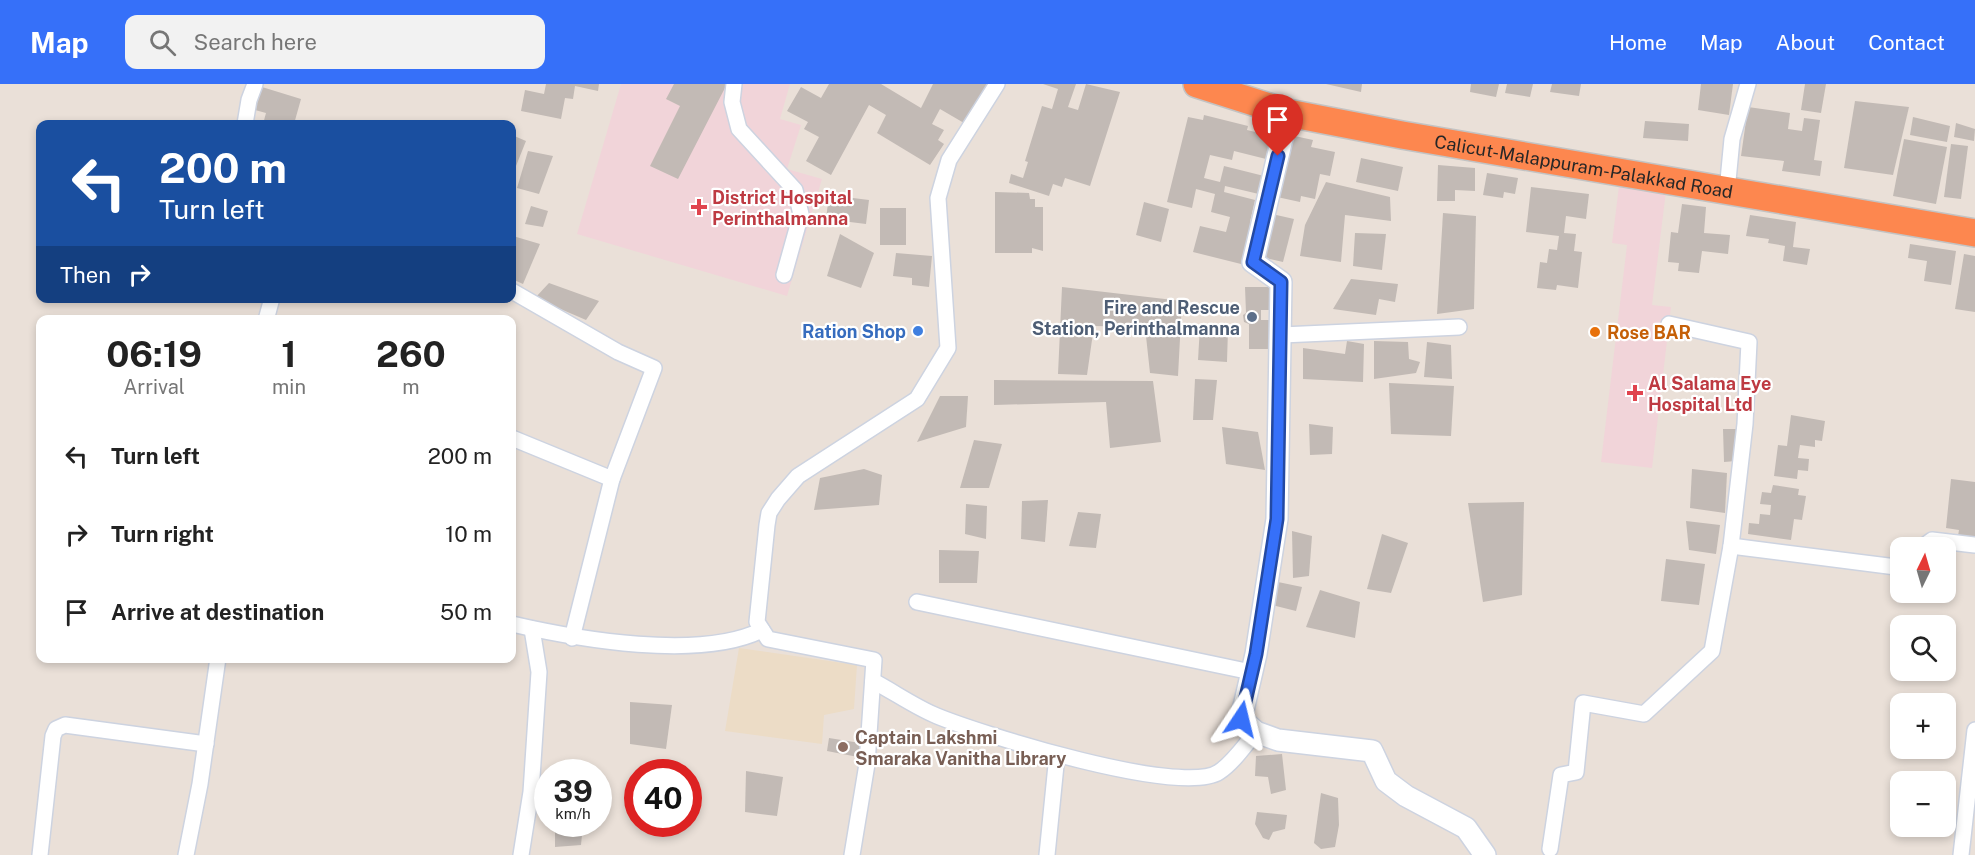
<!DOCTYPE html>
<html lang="en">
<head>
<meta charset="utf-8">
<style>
	:root { --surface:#fff; --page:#f2f2f2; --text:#222; --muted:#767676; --accent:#3670f9 }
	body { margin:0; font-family:"Public Sans",sans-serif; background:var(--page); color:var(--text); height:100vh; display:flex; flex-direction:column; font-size:22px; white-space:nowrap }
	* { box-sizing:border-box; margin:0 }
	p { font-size:20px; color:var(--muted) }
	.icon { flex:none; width:33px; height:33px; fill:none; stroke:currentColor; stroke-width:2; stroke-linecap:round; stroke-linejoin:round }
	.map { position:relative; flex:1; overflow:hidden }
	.panel { position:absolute; left:36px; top:231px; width:480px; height:348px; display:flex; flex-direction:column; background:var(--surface); border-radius:12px; box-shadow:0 3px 9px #0003 }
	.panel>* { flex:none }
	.top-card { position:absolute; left:36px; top:36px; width:480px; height:183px; border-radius:12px; box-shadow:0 3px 9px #0003; background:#1a4fa0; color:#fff; overflow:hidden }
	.needle { width:39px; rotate:5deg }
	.controls { position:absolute; left:1890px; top:453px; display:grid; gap:12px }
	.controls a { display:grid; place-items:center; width:66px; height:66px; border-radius:12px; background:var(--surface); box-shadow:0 3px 9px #0003; font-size:30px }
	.speed { position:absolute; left:534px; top:675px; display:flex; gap:12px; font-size:30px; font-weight:700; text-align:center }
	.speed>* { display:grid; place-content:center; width:78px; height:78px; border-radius:50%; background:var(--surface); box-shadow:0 3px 9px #0003; line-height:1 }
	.speed small { font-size:15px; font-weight:400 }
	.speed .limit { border:9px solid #d22; background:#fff; color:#111 }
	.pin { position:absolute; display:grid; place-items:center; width:51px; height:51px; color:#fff; margin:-62px -26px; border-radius:50% 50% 50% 0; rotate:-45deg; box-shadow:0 0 6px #0007 }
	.pin .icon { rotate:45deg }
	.me { position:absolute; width:66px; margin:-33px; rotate:10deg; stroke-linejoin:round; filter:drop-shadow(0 0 4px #0008) }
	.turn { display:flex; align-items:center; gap:21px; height:126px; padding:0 24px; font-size:27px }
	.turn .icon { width:78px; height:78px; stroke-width:2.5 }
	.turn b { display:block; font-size:42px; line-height:51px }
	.then { display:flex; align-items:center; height:57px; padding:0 24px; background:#0003; gap:12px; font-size:22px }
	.eta { display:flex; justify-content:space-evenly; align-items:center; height:102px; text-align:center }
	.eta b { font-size:36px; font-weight:700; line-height:42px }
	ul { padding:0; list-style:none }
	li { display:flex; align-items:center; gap:18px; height:78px; padding:0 24px }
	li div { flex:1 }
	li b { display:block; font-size:22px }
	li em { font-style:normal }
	header { display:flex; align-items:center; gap:36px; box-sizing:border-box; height:84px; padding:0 30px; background:var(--accent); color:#fff }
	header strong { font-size:28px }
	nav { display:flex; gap:33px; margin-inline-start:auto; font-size:21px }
	.search { width:420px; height:54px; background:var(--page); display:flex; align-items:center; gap:15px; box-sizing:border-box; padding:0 21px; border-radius:12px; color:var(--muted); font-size:22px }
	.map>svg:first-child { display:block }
	.education { fill:#ecdcc6 }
	.medical { fill:#f1d4d9 }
	.building { fill:#c2bab5 }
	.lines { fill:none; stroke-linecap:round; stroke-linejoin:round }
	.street-casing { stroke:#cdd3e0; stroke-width:18 }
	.secondary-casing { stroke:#cdd3e0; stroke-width:24 }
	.highway-casing { stroke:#c3c3c3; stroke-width:30 }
	.street { stroke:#fff; stroke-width:15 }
	.secondary { stroke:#fff; stroke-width:21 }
	.highway { stroke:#fd874f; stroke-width:27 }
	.route-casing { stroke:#2349a2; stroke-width:15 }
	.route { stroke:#3670f9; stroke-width:10 }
	.health-dot { fill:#e0444e; stroke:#fff; stroke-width:2 }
	.service-dot { fill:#5c6f8a; stroke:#fff; stroke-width:2 }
	.shop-dot { fill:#3f7fe0; stroke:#fff; stroke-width:2 }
	.food-dot { fill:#e8710a; stroke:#fff; stroke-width:2 }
	.education-dot { fill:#8d6e63; stroke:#fff; stroke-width:2 }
	.labels { text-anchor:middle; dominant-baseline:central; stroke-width:4.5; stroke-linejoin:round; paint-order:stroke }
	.street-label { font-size:18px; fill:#272727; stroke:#fff }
	.health-label { font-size:18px; font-weight:bold; fill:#be3a42; stroke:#fff; text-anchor:start }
	.service-label { font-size:18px; font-weight:bold; fill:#4e5e75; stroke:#fff; text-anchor:end }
	.shop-label { font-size:18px; font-weight:bold; fill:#366cbe; stroke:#fff; text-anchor:end }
	.food-label { font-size:18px; font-weight:bold; fill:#c56008; stroke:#fff; text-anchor:start }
	.education-label { font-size:18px; font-weight:bold; fill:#785e54; stroke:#fff; text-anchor:start }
</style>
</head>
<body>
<header>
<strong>Map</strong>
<div class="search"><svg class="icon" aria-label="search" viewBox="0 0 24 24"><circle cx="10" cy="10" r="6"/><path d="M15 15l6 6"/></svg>Search here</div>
<nav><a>Home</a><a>Map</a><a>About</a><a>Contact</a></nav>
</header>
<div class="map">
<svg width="1975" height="771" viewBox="0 0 1975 771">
	<rect width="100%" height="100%" fill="#eae0d8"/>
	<path class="education" d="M739 564 857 581 854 625 824 631 822 660 725 647Z"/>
	<g class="medical">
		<path d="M621 0H790L780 35 801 41 787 85 822 95 787 212 577 150Z"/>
		<path d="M1619 102 1666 107 1652 221 1671 223 1652 384 1601 378 1627 161 1612 159Z"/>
	</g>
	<g class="building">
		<path d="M546 0H599L598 7 575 2 573 15 565 14 561 35 521 27 525 6 544 10Z"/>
		<path d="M674 0H727L678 95 650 82 680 22 666 15Z"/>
		<path d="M829 0H881L921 24 933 0H989L964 39 940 25 932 40 944 46 938 56 944 60 930 81 877 49 886 31 869 21 831 91 806 77 819 53 804 45 808 38 787 27 801 3 821 14Z"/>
		<path d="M1043 0H1076L1068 23 1078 26 1086 0 1120 8 1090 102 1065 94 1062 103 1053 100 1049 112 1009 99 1011 90 1023 94 1028 78 1025 77 1042 22 1052 25 1058 5Z"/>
		<path d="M1326 0H1362L1361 8Z"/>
		<path d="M1471 0H1499L1496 13 1470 8Z"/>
		<path d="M1507 0H1533L1530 13 1505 9Z"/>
		<path d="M1552 0H1581L1579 12 1550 8Z"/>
		<path d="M1701 0H1733L1729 31 1698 26Z"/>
		<path d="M1805 0H1826L1821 29 1801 26Z"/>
		<path d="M262 3 301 15 294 40H263L266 29 255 26Z"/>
		<path d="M1855 17 1909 23 1893 91 1844 84Z"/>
		<path d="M1748 23 1790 29 1788 45 1802 47 1804 34 1820 36 1814 76 1822 77 1820 92 1782 87 1784 77 1741 72Z"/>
		<path d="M1204 31 1248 42 1247 46 1276 53 1270 76 1234 67 1232 76 1210 71 1204 94 1220 98 1224 82 1268 93 1263 111 1225 102 1224 108 1255 116 1250 138 1255 139 1245 181 1193 168 1200 142 1226 148 1230 133 1211 128 1215 110 1196 105 1192 124 1167 118 1188 33 1203 36Z"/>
		<path d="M1913 33 1950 42 1947 58 1910 51Z"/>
		<path d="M1645 37 1689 40 1688 57 1643 54Z"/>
		<path d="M1956 39 1975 45 1974 57 1954 53Z"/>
		<path d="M512 51 526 57 512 92Z"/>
		<path d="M1290 51 1313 56 1311 63 1335 68 1330 92 1320 90 1315 115 1301 112 1300 118 1277 113Z"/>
		<path d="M1904 55 1947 63 1936 120 1893 112Z"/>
		<path d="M1951 60 1968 62 1961 115 1944 113Z"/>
		<path d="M528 67 553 72 539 110 517 104Z"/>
		<path d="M1361 74 1403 83 1398 107 1356 98Z"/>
		<path d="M1438 81 1475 84V107L1455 106V117H1437Z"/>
		<path d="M1487 89 1518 94 1515 110 1504 108 1503 114 1483 111Z"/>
		<path d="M1326 98 1390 113 1391 137 1345 131 1341 178 1300 172 1305 141Z"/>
		<path d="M1531 103 1589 110 1586 135 1566 132 1564 149 1576 150 1574 167 1582 168 1578 204 1557 201 1556 206 1537 204 1540 178 1547 179 1549 165 1557 166 1559 152 1526 148Z"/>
		<path d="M995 108 1029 109 1030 115H1035V123H1043V167L1032 164V169H995Z"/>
		<path d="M829 111 869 116 866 140 826 135Z"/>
		<path d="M1144 118 1169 125 1161 158 1136 151Z"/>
		<path d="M1682 120 1706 123 1704 149 1730 151 1728 170 1702 167 1699 189 1678 187 1679 179 1668 178 1671 148 1678 149Z"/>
		<path d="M531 122 548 127 543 143 525 140Z"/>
		<rect x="880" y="124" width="26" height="37"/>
		<path d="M1443 129 1476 132 1474 225 1437 230Z"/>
		<path d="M1272 130 1294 135 1283 178 1261 173Z"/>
		<path d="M1750 131 1796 138 1793 163 1810 165 1807 181 1783 177 1785 162 1768 159 1769 155 1746 152Z"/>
		<path d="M1355 149 1386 150 1382 186 1353 182Z"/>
		<path d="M840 150 874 169 861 204 827 192Z"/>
		<path d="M513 152 540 160 523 200 512 195Z"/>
		<path d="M1910 160 1956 167 1951 201 1924 197 1927 177 1908 174Z"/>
		<path d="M896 169 932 172 929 203 912 201V194L893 192Z"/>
		<path d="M1964 170 1975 172V228L1955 225Z"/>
		<path d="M1351 195 1398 200 1395 218 1379 215 1376 231 1333 225Z"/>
		<path d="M549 199 599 217 586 236 535 214Z"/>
		<path d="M1062 203 1182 217 1178 292 1150 289 1145 243 1094 242 1087 291 1058 290Z"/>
		<path d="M1245 203H1273L1272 226H1261V236H1277L1278 265H1249V240L1244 238 1243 231 1246 229Z"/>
		<path d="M1200 242 1228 245 1227 278 1198 276Z"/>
		<path d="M1347 257 1364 260 1363 298 1303 295V264L1345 270Z"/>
		<path d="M1374 257 1408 258 1409 275 1420 278 1416 289 1374 295Z"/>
		<path d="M1427 258 1451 261 1452 295 1424 293Z"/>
		<path d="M1195 295 1217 296 1213 336H1193Z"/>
		<path d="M994 296 1153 297 1161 358 1110 364 1106 318 994 321Z"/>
		<path d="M1389 299 1454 302 1451 352 1391 350Z"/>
		<path d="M940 312H968L966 343 917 358Z"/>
		<path d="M1791 331 1825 337 1822 357 1815 356V363L1800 361 1798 374 1809 375 1808 387 1798 386 1797 395 1774 392 1778 361 1787 362Z"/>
		<path d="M1309 340 1333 343 1332 370 1310 371Z"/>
		<path d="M1222 343 1258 348 1265 386 1226 380Z"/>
		<path d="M1723 345H1737L1736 377 1724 378Z"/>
		<path d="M974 356 1002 360 989 404H960Z"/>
		<path d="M864 385 882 391 879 421 814 426 820 394Z"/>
		<path d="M1692 385 1727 389 1725 429 1690 424Z"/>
		<path d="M1951 395 1975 398V459L1958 452 1959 446 1946 444Z"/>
		<path d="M1773 401 1799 405 1798 411 1806 412 1802 436 1794 435 1791 456 1748 450 1749 439 1759 440 1760 430 1770 431 1771 421 1760 420 1762 408 1771 409Z"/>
		<path d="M1048 416 1045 458 1021 455 1022 417Z"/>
		<path d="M1524 418 1522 511 1483 518 1468 419Z"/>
		<path d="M966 420 987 422 986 455 965 450Z"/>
		<path d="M1078 428 1101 430 1096 464 1069 462Z"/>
		<path d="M1686 437 1720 441 1716 470 1689 466Z"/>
		<path d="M1292 447 1312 452 1309 492 1293 494Z"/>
		<path d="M1382 450 1408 459 1391 509 1367 505Z"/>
		<path d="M939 466 979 467 977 499H939Z"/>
		<path d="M1666 475 1705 480 1699 521 1661 517Z"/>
		<path d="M1278 498 1302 503 1296 527 1272 521Z"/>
		<path d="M1320 506 1360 518 1355 554 1306 543Z"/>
		<path d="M630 618 672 621 666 665 630 660Z"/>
		<path d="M829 654 860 659 858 673 827 667Z"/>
		<path d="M1282 670 1286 706 1271 710 1268 693 1255 692 1256 672Z"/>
		<path d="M746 687 783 693 777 732 745 728Z"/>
		<path d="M1321 709 1338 714 1339 741 1335 763 1321 765 1314 759Z"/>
		<path d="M1257 728 1287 731 1285 745 1273 748 1269 756 1263 754 1255 740Z"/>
		<path d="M555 740H583L581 761 555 763Z"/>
	</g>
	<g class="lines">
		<defs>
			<g id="street">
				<path d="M734 0 732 18 739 45 795 106 801 130 784 191"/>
				<path d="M245 40 249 16 255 0"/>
				<path d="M1727 107 1732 55 1748 0"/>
				<path d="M512 207 618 268 654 284 612 395 512 354"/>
				<path d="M266 236 272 214"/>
				<path d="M1669 240 1749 258 1745 340 1731 462 1896 483 1900 480"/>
				<path d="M1282 251 1459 243"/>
				<path d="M1921 464 1932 456 1975 461"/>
				<path d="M917 518 1251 588"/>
				<path d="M512 540C577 555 700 577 762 546"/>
				<path d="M572 554 612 395"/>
				<path d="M873 597C894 608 915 623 937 632 981 650 1181 713 1219 688 1233 679 1245 661 1256 648"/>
				<path d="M1550 765 1561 691 1576 688 1583 619 1644 630 1712 567 1731 462"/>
				<path d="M40 771 53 652 56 645 65 641 206 660"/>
				<path d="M186 771 200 700 218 574"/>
				<path d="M521 771 531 708 539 588 532 545"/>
				<path d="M852 771 867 680 874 576 768 555 757 538 767 441 769 429 778 415 798 392 917 315 948 264 938 114 949 76 997 0"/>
				<path d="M1047 771 1057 671"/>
				<path d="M1961 771 1975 646"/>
			</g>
			<path id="secondary" d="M1288 29 1253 178 1281 198 1277 435 1256 570 1241 635 1256 648 1278 656 1372 667 1386 697 1406 712 1466 744 1485 771"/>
			<g id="highway">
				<path id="s1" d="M1197 0 1288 29 1402 51 1975 149"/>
			</g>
		</defs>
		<use href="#street" class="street-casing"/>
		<use href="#secondary" class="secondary-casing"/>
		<use href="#highway" class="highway-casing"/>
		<use href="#street" class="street"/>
		<use href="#secondary" class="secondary"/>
		<use href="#highway" class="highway"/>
	</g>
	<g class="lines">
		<defs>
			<path id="route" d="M1241 635 1256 570 1277 435 1281 198 1253 178 1278 72"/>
		</defs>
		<use href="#route" class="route-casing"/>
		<use href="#route" class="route"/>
	</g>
	<g class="health-dot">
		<path d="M696 114h6v6h6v6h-6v6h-6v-6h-6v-6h6z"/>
		<path d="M1632 300h6v6h6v6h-6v6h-6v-6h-6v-6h6z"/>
	</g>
	<circle class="service-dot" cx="1252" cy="233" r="6"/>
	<circle class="shop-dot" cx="918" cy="247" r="6"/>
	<circle class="food-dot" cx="1595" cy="248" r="6"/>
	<circle class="education-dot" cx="843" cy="663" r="6"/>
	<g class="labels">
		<g class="street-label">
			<text stroke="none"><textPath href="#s1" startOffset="396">Calicut-Malappuram-Palakkad Road</textPath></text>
		</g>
		<g class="health-label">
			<text x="712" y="113">District Hospital<tspan x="712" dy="21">Perinthalmanna</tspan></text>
			<text x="1648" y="299">Al Salama Eye<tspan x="1648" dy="21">Hospital Ltd</tspan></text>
		</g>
		<g class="service-label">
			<text x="1240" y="223">Fire and Rescue<tspan x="1240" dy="21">Station, Perinthalmanna</tspan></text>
		</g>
		<g class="shop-label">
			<text x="906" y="247">Ration Shop</text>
		</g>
		<g class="food-label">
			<text x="1607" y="248">Rose BAR</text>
		</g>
		<g class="education-label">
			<text x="855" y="653">Captain Lakshmi<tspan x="855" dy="21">Smaraka Vanitha Library</tspan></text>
		</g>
	</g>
</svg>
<div class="controls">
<a><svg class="needle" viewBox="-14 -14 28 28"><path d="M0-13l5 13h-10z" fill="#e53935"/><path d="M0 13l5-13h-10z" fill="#767676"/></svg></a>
<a><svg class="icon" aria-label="search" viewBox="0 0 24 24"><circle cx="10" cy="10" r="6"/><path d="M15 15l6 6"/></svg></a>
<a>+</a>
<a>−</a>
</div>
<div class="speed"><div>39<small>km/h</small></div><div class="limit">40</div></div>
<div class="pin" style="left:1278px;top:72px;background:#d93025"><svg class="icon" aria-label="arrive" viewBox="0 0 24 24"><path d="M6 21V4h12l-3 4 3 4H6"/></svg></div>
<svg class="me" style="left:1241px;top:635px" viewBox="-20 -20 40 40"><path d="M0-17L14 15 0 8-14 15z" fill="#3670f9" stroke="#fff" stroke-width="4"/></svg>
<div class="top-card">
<div class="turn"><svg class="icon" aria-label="left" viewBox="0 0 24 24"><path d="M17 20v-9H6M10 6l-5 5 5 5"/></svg><div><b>200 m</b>Turn left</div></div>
<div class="then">Then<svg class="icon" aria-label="right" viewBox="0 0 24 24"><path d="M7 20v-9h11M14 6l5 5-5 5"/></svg></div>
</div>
<section class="panel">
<div class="eta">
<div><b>06:19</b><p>Arrival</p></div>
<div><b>1</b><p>min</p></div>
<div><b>260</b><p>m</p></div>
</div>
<ul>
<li><svg class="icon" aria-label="left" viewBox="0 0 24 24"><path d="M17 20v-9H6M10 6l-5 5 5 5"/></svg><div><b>Turn left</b></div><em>200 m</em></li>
<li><svg class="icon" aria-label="right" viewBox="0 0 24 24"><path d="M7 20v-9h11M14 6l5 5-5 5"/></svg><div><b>Turn right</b></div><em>10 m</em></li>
<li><svg class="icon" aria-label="arrive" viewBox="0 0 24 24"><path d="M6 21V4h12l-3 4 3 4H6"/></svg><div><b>Arrive at destination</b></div><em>50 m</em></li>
</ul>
</section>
</div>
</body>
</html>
